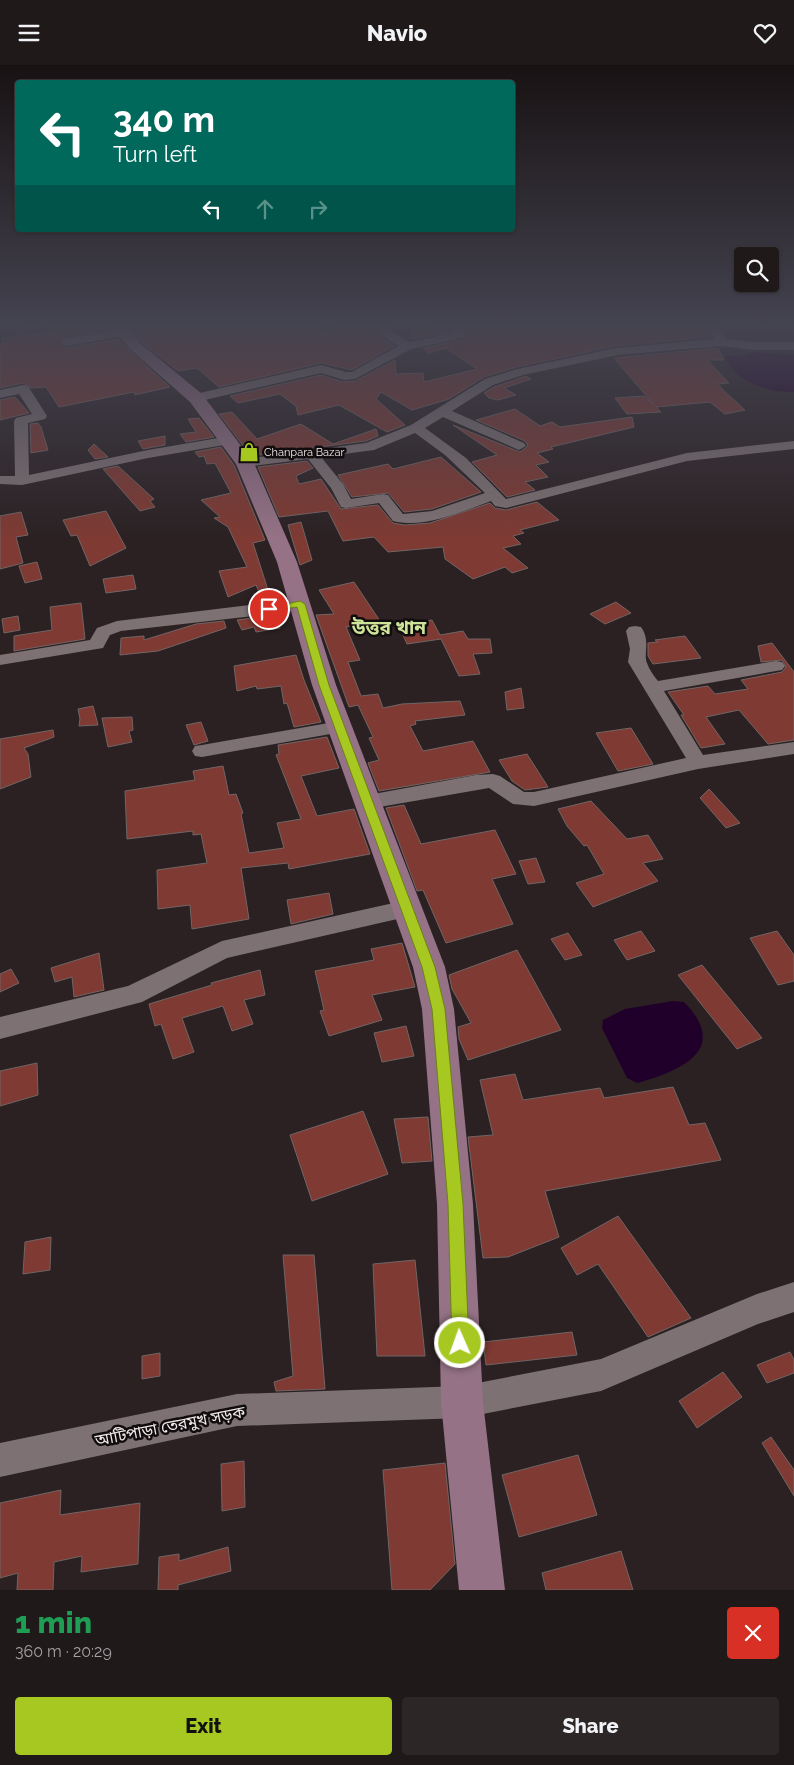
<!DOCTYPE html>
<html lang="en">
<head>
<meta charset="utf-8">
<style>
	:root { --surface:#20191a; --page:#2d2627; --text:#f1f3f6; --muted:#a2a0a2; --line:#3d3839; --accent:#a6c820 }
	body { margin:0; font-family:Raleway,"Noto Sans Bengali",sans-serif; background:var(--page); color:var(--text); height:100vh; display:flex; flex-direction:column; font-size:19px; white-space:nowrap }
	* { box-sizing:border-box; margin:0 }
	p { font-size:16px; color:var(--muted) }
	.icon { flex:none; width:28px; height:28px; fill:none; stroke:currentColor; stroke-width:2; stroke-linecap:round; stroke-linejoin:round }
	.map { position:relative; height:1525px; overflow:hidden }
	.side { display:flex; flex-direction:column; background:var(--surface); flex:1 }
	.side>* { flex:none }
	.top-card { position:absolute; left:15px; top:15px; width:500px; height:152px; border-radius:5px; box-shadow:0 1px 4px #0004,0 0 0 1px var(--line); background:#00695c; color:#fff; overflow:hidden }
	.fabs { position:absolute; left:734px; top:182px; display:grid; gap:10px }
	.fabs a { display:grid; place-items:center; width:45px; height:45px; border-radius:5px; background:var(--surface); box-shadow:0 1px 4px #0004,0 0 0 1px var(--line); font-size:25px }
	.pin { position:absolute; display:grid; place-items:center; width:42px; height:42px; color:#fff; margin:-21px; border:2px solid #fff; border-radius:50%; box-shadow:0 1px 5px #0007 }
	.me { position:absolute; width:55px; margin:-28px; rotate:358deg; stroke-linejoin:round; filter:drop-shadow(0 0 4px #0008) }
	.turn { display:flex; align-items:center; gap:18px; height:105px; padding:0 15px; font-size:22px }
	.turn .icon { width:65px; height:65px; stroke-width:2.5 }
	.turn b { display:block; font-size:35px; line-height:42px }
	.lanes { display:flex; align-items:center; height:48px; padding:0 15px; background:#0003; justify-content:center; gap:25px; direction:ltr }
	.lanes .off { opacity:.35 }
	.round { display:grid; place-items:center; flex:none; width:52px; height:52px; border-radius:5px; background:var(--page) }
	.summary { display:flex; align-items:center; justify-content:space-between; height:85px; padding:0 15px }
	h1 { font-size:30px; font-weight:800; line-height:38px; color:#1e9e55 }
	.primary-button { display:flex; gap:10px; margin-top:auto; padding:10px 15px }
	.primary-button a { flex:1; height:58px; border-radius:5px; background:var(--accent); color:#111; font-size:20px; font-weight:800; line-height:58px; text-align:center }
	.primary-button a+a { background:var(--page); color:var(--text) }
	header { display:flex; justify-content:space-between; align-items:center; height:65px; padding:0 15px; background:var(--surface); font-size:22px; font-weight:800 }
	.map>svg:first-child { display:block }
	.water { fill:#20002b }
	.building { fill:#7e3a33; stroke:#726564 }
	.lines { fill:none; stroke-linecap:round; stroke-linejoin:round }
	.minor { fill:#7d7173; fill-rule:evenodd }
	.secondary { fill:#957286; fill-rule:evenodd }
	.route { fill:#a6c820; stroke:#6c8215 }
	.labels { text-anchor:middle; dominant-baseline:central; stroke-width:5; stroke-linejoin:round; paint-order:stroke }
	.far-poi-label { font-size:11px; fill:#f1eaeb; stroke:#110c0d; text-anchor:start }
	.near-street-label { font-size:16px; fill:#f1eaeb; stroke:#110c0d }
	.district-label { font-size:19px; font-weight:bold; fill:#cee498; stroke:#110c0d }
</style>
</head>
<body>
<header><svg class="icon" aria-label="menu" viewBox="0 0 24 24"><path d="M4 6h16M4 12h16M4 18h16"/></svg>Navio<svg class="icon" aria-label="heart" viewBox="0 0 24 24"><path d="M12 20l-8-8c-3-5 5-10 8-4 3-6 11-1 8 4z"/></svg></header>
<div class="map">
<svg width="794" height="1525" viewBox="0 0 794 1525">
	<rect width="100%" height="100%" fill="#2b2123"/>
	<g class="water">
		<path d="M752 287 794 290V327C769 328 734 317 725 291L749 290Z"/>
		<path d="M673 936 684 937C731 985 680 1006 637 1018L627 1013 602 963 603 955 625 944Z"/>
	</g>
	<g class="building">
		<path d="M55 261H110L113 265 66 271 58 278 66 283 119 274 129 285 170 322 135 330 134 327 59 342 46 322 31 323 23 318 0 323V279L3 278 2 273 57 267Z"/>
		<path d="M136 261H317V267L354 261H372L376 262 380 272 394 281 352 305 321 298 219 322 197 303 178 306 141 277 130 262Z"/>
		<path d="M432 261H450L452 267 412 274 411 265H437Z"/>
		<path d="M466 261H687L689 263 705 262 711 272 616 281 517 302 484 312 449 334 412 345 381 327 376 334 405 360 387 367 339 340 298 350 296 341 280 329 238 338 230 331 321 310 343 317 355 316 395 295 396 309 423 308 424 317 477 304 446 283 428 288 423 283 462 275 468 268Z"/>
		<path d="M718 283 724 295H707L729 318 718 319 722 324 745 345 725 349 710 337 656 342 661 347 627 349 615 333 644 331 654 340 614 293Z"/>
		<path d="M526 311 531 314 504 323 516 330 498 335 489 333 484 328 494 322Z"/>
		<path d="M15 332 29 348 0 355V335Z"/>
		<path d="M515 344 540 361 552 357 560 362 632 352 634 362 551 382 553 384 537 388 549 397 536 400 548 412 525 417 535 425 507 432 472 397 497 390 453 360 520 387 528 381 525 376 476 355Z"/>
		<path d="M232 347 257 374 301 359 333 379 376 364 378 371 366 376 251 391 219 349Z"/>
		<path d="M199 353 214 372 186 377 180 369 196 367 188 354Z"/>
		<path d="M38 358 41 362 48 385 31 388 30 359Z"/>
		<path d="M165 371V380L143 384 138 376Z"/>
		<path d="M94 379 108 392 95 394 88 385Z"/>
		<path d="M221 382 234 400 265 475 253 478 268 525 260 529 256 520 228 532 219 506 247 502 228 462 214 453 220 452 201 435 231 428 215 398 207 399 204 391 199 392 195 387Z"/>
		<path d="M441 392 481 427 432 444 404 447 388 428 352 432 338 410 388 399 393 404Z"/>
		<path d="M307 396 313 403 296 411 299 419 321 414 341 444 378 440 393 458 405 460 430 458 490 438 495 443 506 445 537 437 559 455 520 465 524 468 513 471 521 479 503 483 528 503 512 508 505 502 473 514 445 494 443 482 388 487 374 472 343 476 328 446 279 452 258 402Z"/>
		<path d="M118 401 154 434 150 436 155 442 140 446 103 404Z"/>
		<path d="M106 446 126 483 90 501 77 470 71 471 63 455Z"/>
		<path d="M21 447 28 470 16 472 23 498 0 504V451Z"/>
		<path d="M301 457 312 495 300 500 288 460Z"/>
		<path d="M37 497 42 514 25 518 19 501Z"/>
		<path d="M133 510 136 524 106 528 103 514Z"/>
		<path d="M354 517 380 556 346 562 360 595 348 597 361 631 378 629 383 643 402 639 460 636 465 650 415 656 416 659 410 661 423 686 473 676 490 707 379 726 368 698 379 695 369 673 373 672 358 640 349 642 316 550 334 549 319 525Z"/>
		<path d="M616 537 631 548 605 559 590 549Z"/>
		<path d="M81 538 85 574 14 586V571L52 565 50 542Z"/>
		<path d="M276 550 280 563 256 567 254 562 242 565 237 555Z"/>
		<path d="M18 551 20 565 4 568 2 554Z"/>
		<path d="M432 555 440 570 463 566 468 574H490L492 588 473 589 480 609 459 611 441 574 407 579 399 561Z"/>
		<path d="M224 556 226 563 158 586 120 590 121 573 144 571V575L196 559Z"/>
		<path d="M685 571 701 593 653 599 648 591V578L658 577 655 575Z"/>
		<path d="M772 578 794 607V675L768 679 739 645 706 652 725 679 701 683 681 650H684L668 627 708 621 715 629 748 624 741 615 782 607 786 602 782 595 761 597 758 581Z"/>
		<path d="M296 590 304 615 321 657 294 662 287 638 284 639 281 621 257 624 256 621 237 626 234 601Z"/>
		<path d="M521 623 524 643 507 645 505 627Z"/>
		<path d="M93 641 98 660 79 661 80 654 78 644Z"/>
		<path d="M132 652 133 665 129 666 132 677 108 682 102 653Z"/>
		<path d="M201 657 208 676 194 680 186 660Z"/>
		<path d="M631 663 653 699 618 706 596 668Z"/>
		<path d="M53 665 54 672 24 683 28 689 31 712 0 724V674Z"/>
		<path d="M327 672 339 703 301 711 317 751 354 744 370 789 289 804 288 798 241 803 249 854 192 864 190 840 158 844 157 805 207 798 201 769 193 770V766L127 774 125 726 195 715 193 706 223 701 229 730 236 729 243 748 241 749 249 788 284 783 277 758 301 754 276 690 279 689 278 680Z"/>
		<path d="M527 689 548 722 525 725 512 716 499 695Z"/>
		<path d="M709 724 740 758 726 763 700 733Z"/>
		<path d="M591 736 627 774 648 770 663 794 643 798 658 816 593 842 576 818 604 809 587 780 584 781 567 761 558 744Z"/>
		<path d="M404 740 421 779 495 765 516 809 492 814 513 859 446 878 423 825 417 826 386 743Z"/>
		<path d="M536 793 545 817 528 819 519 796Z"/>
		<path d="M329 828 333 849 291 859 287 835Z"/>
		<path d="M641 866 655 886 627 895 614 875Z"/>
		<path d="M777 866 794 890V916L778 920 750 873Z"/>
		<path d="M568 868 582 890 565 895 551 874Z"/>
		<path d="M402 878 415 922 372 930 382 955 329 971 320 946 324 945 315 906 374 895 371 884Z"/>
		<path d="M517 885 561 965 468 995 459 974 458 962 471 958 452 924 449 910Z"/>
		<path d="M99 888 104 925 74 932 72 912 55 917 51 903Z"/>
		<path d="M702 900 762 973 737 984 678 910Z"/>
		<path d="M11 904 19 918 0 927V909Z"/>
		<path d="M260 905 265 930 244 935 253 959 232 966 223 941 182 953 194 987 173 994 161 959 155 961 149 939 212 920 211 918Z"/>
		<path d="M406 961 414 991 382 997 374 968Z"/>
		<path d="M37 998 38 1030 0 1041V1006Z"/>
		<path d="M515 1009 523 1035 600 1023 604 1033 673 1022 689 1060 705 1058 721 1095 545 1126 559 1172 508 1192 483 1193 468 1072 493 1070 480 1015Z"/>
		<path d="M363 1046 388 1109 312 1136 290 1070Z"/>
		<path d="M428 1052 432 1096 402 1098 394 1054Z"/>
		<path d="M618 1151 691 1253 648 1272 598 1199 577 1210 561 1183Z"/>
		<path d="M51 1172 50 1205 23 1209 25 1177Z"/>
		<path d="M283 1190H314L325 1324 276 1326 274 1317 293 1311Z"/>
		<path d="M415 1195 425 1291H377L373 1199Z"/>
		<path d="M572 1267 577 1290 486 1300 483 1277Z"/>
		<path d="M790 1287 794 1295V1308L767 1318 757 1300Z"/>
		<path d="M160 1288V1311L142 1314V1291Z"/>
		<path d="M723 1307 742 1332 697 1363 679 1336Z"/>
		<path d="M771 1372 794 1405V1431L762 1378Z"/>
		<path d="M578 1390 597 1450 519 1472 502 1410Z"/>
		<path d="M244 1396 245 1442 222 1446 221 1399Z"/>
		<path d="M445 1398 455 1499 430 1525H392L383 1405Z"/>
		<path d="M61 1425 60 1450 140 1438 138 1499 81 1507 82 1491 54 1497 53 1525H17L18 1508 0 1513V1438Z"/>
		<path d="M228 1482 231 1506 178 1520V1525H158L159 1492 179 1489V1496Z"/>
		<path d="M621 1486 633 1525H546L542 1508Z"/>
	</g>
	<g class="lines">
		<g class="minor">
			<path d="M24 261H41L35 264H25Z"/>
			<path d="M378 261H390L391 266 409 277 454 268 452 261H464L467 267 462 273 411 284 355 314 344 315 321 308 196 337 190 333 191 330 321 300 346 307H352L398 281 381 270Z"/>
			<path d="M708 261H720L726 274 753 277H794V285H753L721 281 618 290 523 310 493 320 452 346 524 378 526 381 519 385 443 352 425 363 466 393 506 434 687 388 794 376V384L687 396 506 443 495 441 491 436C461 447 424 464 393 456L379 438 346 443 341 442 331 423 308 394 245 402 238 398 245 394 366 378 411 360 485 314 517 304 616 283 714 274ZM415 368 445 390 485 428 432 446 403 449 388 430 383 429 351 434 343 419 321 392 374 385Z"/>
			<path d="M125 265 129 266V270L66 281 60 277 66 273Z"/>
			<path d="M23 320 28 321 47 351 45 354 28 358 29 410 148 385 230 371 237 375 230 379 148 393 22 420 0 419V411H15L14 356 16 353 32 349 19 329 0 333V325Z"/>
			<path d="M300 534 306 535 308 539 306 543 288 547 121 566 110 570 103 583 0 600V590L90 575 97 563 117 556Z"/>
			<path d="M635 561 641 562C651 576 643 589 647 598 649 604 654 611 658 616L776 596 782 597 785 601 782 605 776 606 664 626 703 690 794 677V689L698 704 534 741 513 739 489 723 368 744 361 742 358 737 361 732 368 730 476 710 493 709 500 711 524 727H534L686 693 628 597 630 584 626 566 629 562Z"/>
			<path d="M340 656 347 658 350 662 347 666 202 692 195 691 192 686 195 681 202 680Z"/>
			<path d="M407 835 415 838 418 844 415 850 227 893 142 937 0 974V952L128 921 222 876Z"/>
			<path d="M794 1217V1247L758 1259 601 1326 462 1353 237 1361 0 1412V1378L237 1329 462 1321 601 1294 757 1229Z"/>
		</g>
		<path class="secondary" d="M112 261H127L140 278 202 329 254 398 297 497 336 620 445 902 454 944 473 1139 483 1337 505 1525H459L441 1337 437 1139 422 944 413 902 312 620 277 497 236 399 190 337 130 284Z"/>
	</g>
	<linearGradient id="sky" x2="0" y2="1"><stop stop-color="#181213"/><stop offset="0.55" stop-color="#444350"/><stop offset="1" stop-color="#444350" stop-opacity="0"/></linearGradient>
	<rect width="794" height="474" fill="url(#sky)"/>
	<path class="route" d="M300 536 305 539 329 620 435 902 445 944 463 1139 469 1278 466 1284 460 1286 454 1284 452 1278 448 1139 432 944 422 902 319 620 297 542 269 547 264 544Z"/>
	<defs>
		<symbol id="shop-bare" viewBox="-9 -9 18 18"><path d="M-5-2.5h2.3a2.7 3.5 0 0 1 5.4 0H5L5.5 6h-11ZM-1.5-2.5h3a1.5 2.3 0 0 0-3 0Z" fill="#a6c820" stroke="#110c0d" stroke-width="2.5" paint-order="stroke"/></symbol>
	</defs>
	<g fill-rule="evenodd">
		<use href="#shop-bare" x="235" y="373" width="28" height="28"/>
	</g>
	<g class="labels">
		<g class="far-poi-label">
			<text x="264" y="387">Chanpara Bazar</text>
		</g>
		<g class="near-street-label">
			<text transform="translate(170 1361) rotate(-11)">আটিপাড়া তেরমুখ সড়ক</text>
		</g>
		<g class="district-label">
			<text x="389" y="562">উত্তর খান</text>
		</g>
	</g>
</svg>
<div class="fabs">
<a><svg class="icon" aria-label="search" viewBox="0 0 24 24"><circle cx="10" cy="10" r="6"/><path d="M15 15l6 6"/></svg></a>
</div>
<div class="pin" style="left:269px;top:544px;background:#d93025"><svg class="icon" aria-label="arrive" viewBox="0 0 24 24"><path d="M6 21V4h12l-3 4 3 4H6"/></svg></div>
<svg class="me" style="left:460px;top:1278px" viewBox="-20 -20 40 40"><circle r="17" fill="#a6c820" stroke="#fff" stroke-width="3"/><path d="M0-11L8 9 0 5-8 9z" fill="#fff"/></svg>
<div class="top-card">
<div class="turn"><svg class="icon" aria-label="left" viewBox="0 0 24 24"><path d="M17 20v-9H6M10 6l-5 5 5 5"/></svg><div><b>340 m</b>Turn left</div></div>
<div class="lanes"><svg class="icon" aria-label="left" viewBox="0 0 24 24"><path d="M17 20v-9H6M10 6l-5 5 5 5"/></svg><svg class="icon off" aria-label="ahead" viewBox="0 0 24 24"><path d="M12 20V5M6 11l6-6 6 6"/></svg><svg class="icon off" aria-label="right" viewBox="0 0 24 24"><path d="M7 20v-9h11M14 6l5 5-5 5"/></svg></div>
</div>
</div>
<section class="side">
<div class="summary"><div><h1>1 min</h1><p>360 m · 20:29</p></div><a class="round" style="background:#d93025;color:#fff"><svg class="icon" aria-label="close" viewBox="0 0 24 24"><path d="M6 6l12 12M18 6L6 18"/></svg></a></div>
<div class="primary-button"><a>Exit</a><a>Share</a></div>
</section>
</body>
</html>
